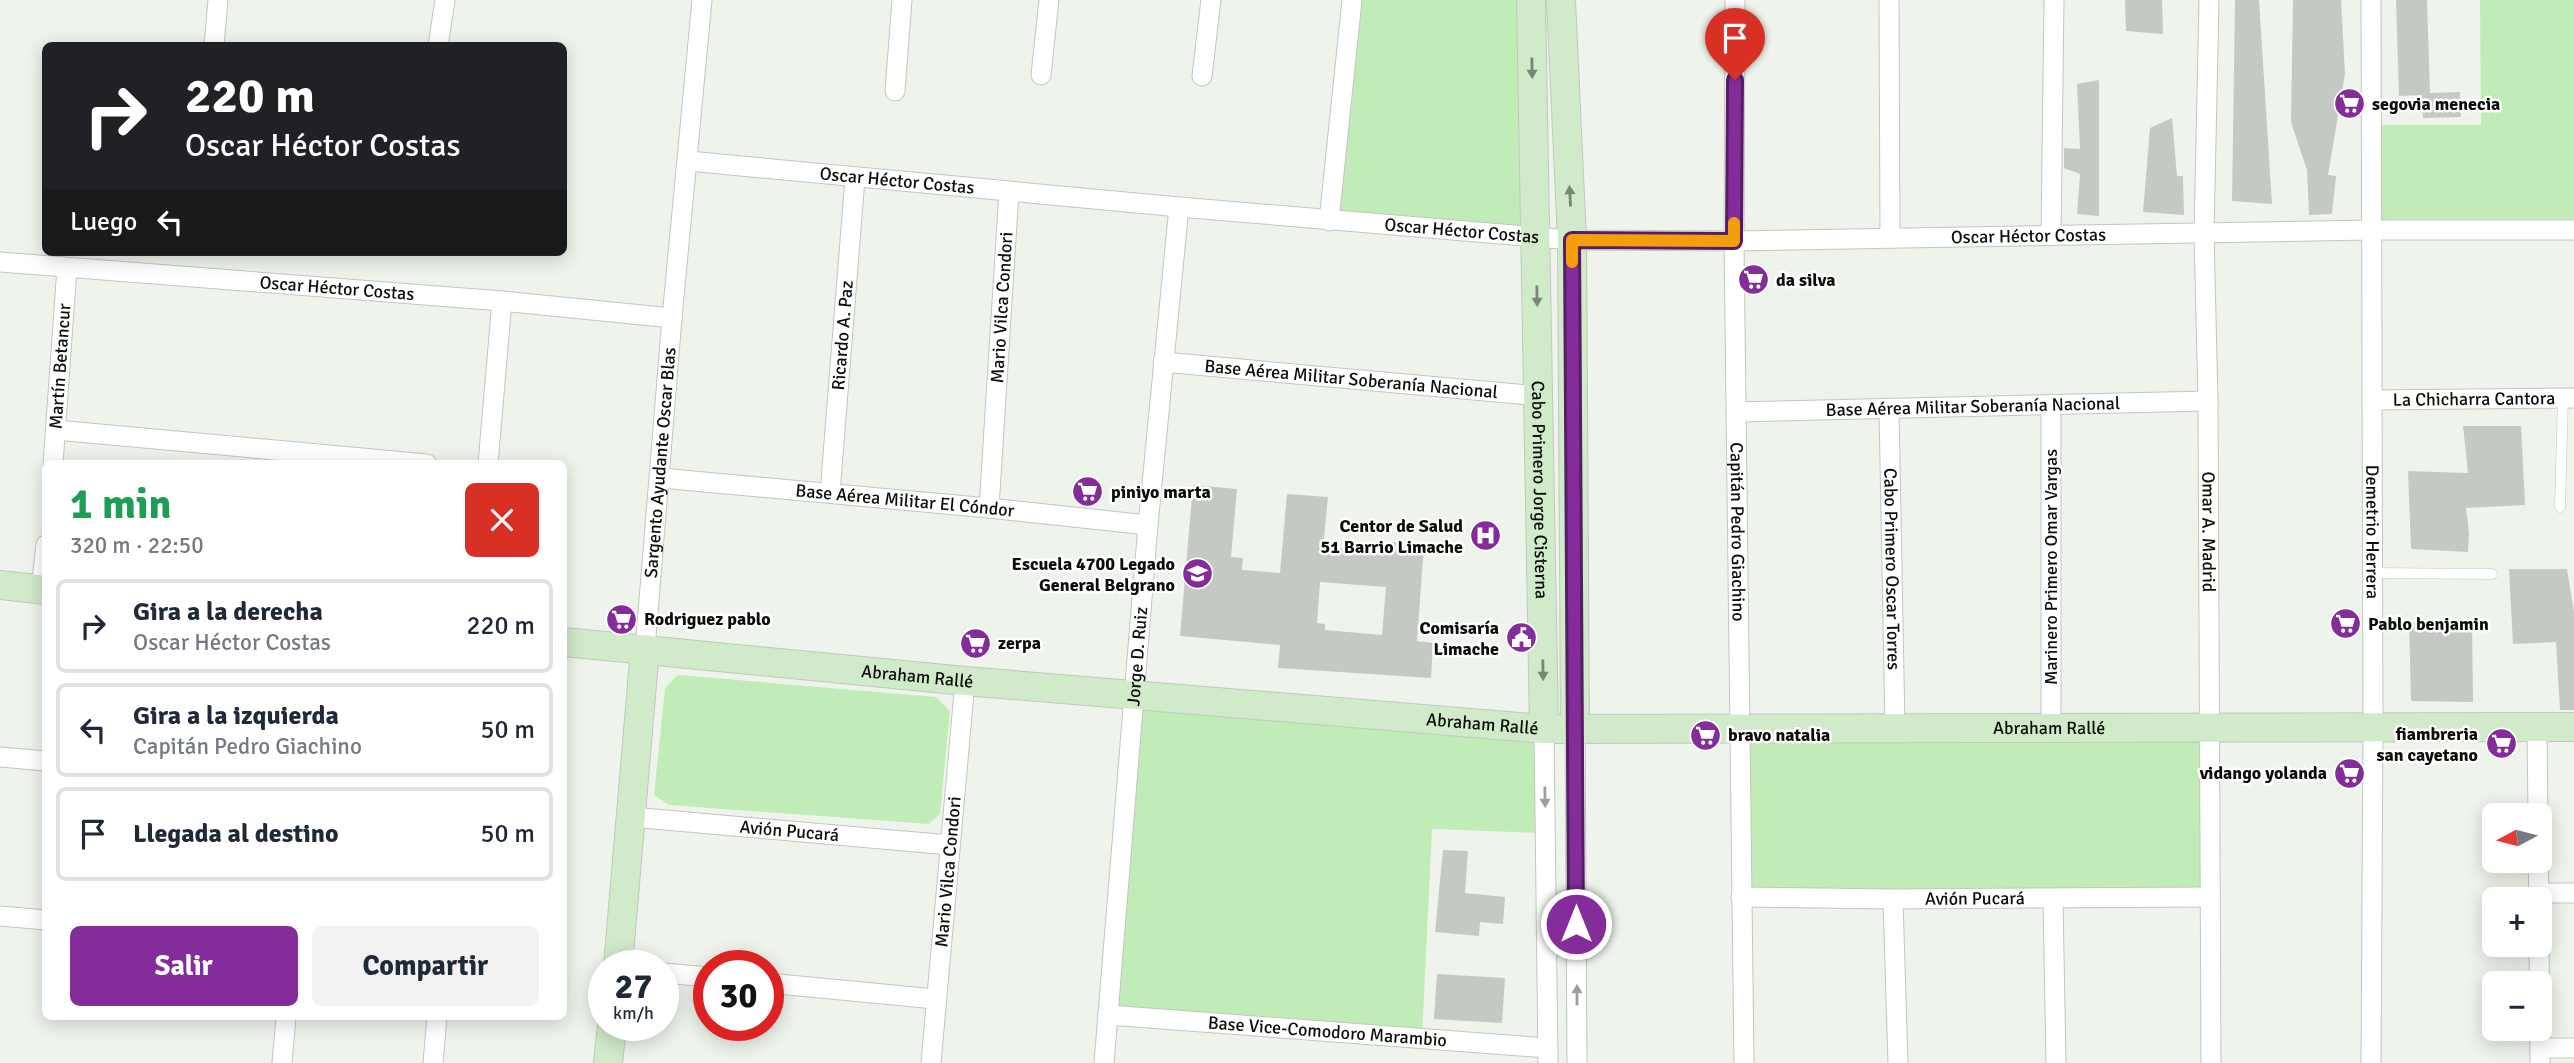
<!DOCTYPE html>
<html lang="es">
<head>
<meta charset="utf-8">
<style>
	:root { --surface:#fff; --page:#f2f2f3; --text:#1f2937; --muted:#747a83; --line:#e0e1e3; --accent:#842d9a }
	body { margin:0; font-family:Signika,sans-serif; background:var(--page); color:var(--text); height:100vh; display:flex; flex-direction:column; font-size:26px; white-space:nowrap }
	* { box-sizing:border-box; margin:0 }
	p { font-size:23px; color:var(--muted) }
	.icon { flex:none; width:38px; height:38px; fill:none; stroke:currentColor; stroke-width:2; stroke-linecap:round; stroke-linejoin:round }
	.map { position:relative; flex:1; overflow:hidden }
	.sheet { position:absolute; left:42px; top:460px; width:525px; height:560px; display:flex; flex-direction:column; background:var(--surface); border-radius:10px; box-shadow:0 4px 18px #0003 }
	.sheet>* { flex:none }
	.guide { position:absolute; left:42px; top:42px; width:525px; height:214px; border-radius:10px; box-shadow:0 4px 18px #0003; background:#202124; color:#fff; overflow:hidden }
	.needle { width:46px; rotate:263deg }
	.buttons { position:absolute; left:2482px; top:803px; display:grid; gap:14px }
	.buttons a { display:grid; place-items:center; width:70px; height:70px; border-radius:10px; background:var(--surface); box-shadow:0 4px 18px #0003; font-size:35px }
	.speed { position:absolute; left:588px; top:950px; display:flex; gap:14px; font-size:35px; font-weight:700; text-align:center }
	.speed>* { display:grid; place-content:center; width:91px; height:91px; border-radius:50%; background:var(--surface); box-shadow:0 4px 18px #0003; line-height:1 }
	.speed small { font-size:18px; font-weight:400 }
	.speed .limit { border:10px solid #d22; background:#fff; color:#111 }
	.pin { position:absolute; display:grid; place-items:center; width:60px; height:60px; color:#fff; margin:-72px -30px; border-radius:50% 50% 50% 0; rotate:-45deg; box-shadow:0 0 7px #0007 }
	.pin .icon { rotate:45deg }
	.me { position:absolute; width:77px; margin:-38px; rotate:0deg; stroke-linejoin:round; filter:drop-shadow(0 0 5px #0008) }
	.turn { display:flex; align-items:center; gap:24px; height:147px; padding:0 28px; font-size:32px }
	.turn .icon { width:91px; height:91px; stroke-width:2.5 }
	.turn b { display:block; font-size:49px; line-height:60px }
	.then { display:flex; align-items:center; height:66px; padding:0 28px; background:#0003; gap:14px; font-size:26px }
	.round { display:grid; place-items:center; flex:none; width:74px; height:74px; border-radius:10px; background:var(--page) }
	.headline { display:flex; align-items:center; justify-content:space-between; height:119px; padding:0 28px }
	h1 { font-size:42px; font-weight:700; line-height:52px; color:#1e9e55 }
	.cta { display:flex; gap:14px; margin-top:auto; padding:14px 28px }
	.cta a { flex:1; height:80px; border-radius:10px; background:var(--accent); color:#fff; font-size:28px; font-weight:700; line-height:80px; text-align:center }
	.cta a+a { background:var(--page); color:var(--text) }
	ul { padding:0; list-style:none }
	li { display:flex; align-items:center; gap:21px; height:94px; margin:0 14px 10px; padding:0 14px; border:4px solid var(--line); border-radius:10px }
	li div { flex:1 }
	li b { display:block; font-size:26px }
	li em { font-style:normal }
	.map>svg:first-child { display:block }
	.green { fill:#c2ecb7 }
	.building { fill:#c4cac3; fill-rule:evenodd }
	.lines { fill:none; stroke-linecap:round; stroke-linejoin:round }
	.lane-casing { stroke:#c1c7bf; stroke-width:11 }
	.street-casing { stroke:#c1c7bf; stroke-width:21 }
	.secondary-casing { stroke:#c1c7bf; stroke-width:30 }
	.lane { stroke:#fff; stroke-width:10 }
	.street { stroke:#fff; stroke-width:19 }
	.secondary { stroke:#d1eac9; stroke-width:28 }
	.oneway { fill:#788774 }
	.oneway2 { fill:#9e9f9d }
	.route-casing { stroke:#561d64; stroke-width:18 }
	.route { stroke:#842d9a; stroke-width:12 }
	.slow { stroke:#f59e0b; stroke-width:12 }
	.labels { text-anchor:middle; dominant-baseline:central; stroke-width:5; stroke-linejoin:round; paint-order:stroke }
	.poi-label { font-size:18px; font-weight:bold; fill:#0c0e0b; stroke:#fff; text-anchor:start }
	.street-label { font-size:18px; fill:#0c0e0b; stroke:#fff }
</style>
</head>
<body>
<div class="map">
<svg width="2574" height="1063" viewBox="0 0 2574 1063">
	<rect width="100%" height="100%" fill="#eef4ec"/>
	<g class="green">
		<path d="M1353 0H1527L1533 238 1332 218Z"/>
		<path d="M2480 0H2574V226H2374L2373 125H2481Z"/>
		<path d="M678 675 936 697 950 711 940 814 929 824 669 805 654 795 665 688Z"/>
		<path d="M1135 694 1540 732V833L1432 829 1422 1037 1109 1014Z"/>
		<path d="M2209 728 2208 896H1742L1740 731Z"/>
	</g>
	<g class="building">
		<path d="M2125 0H2162L2163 34 2126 31Z"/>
		<path d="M2235 0H2259L2272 204 2232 201Z"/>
		<path d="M2293 0H2341L2345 74 2328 175 2336 176 2332 214 2309 215 2307 170 2291 122Z"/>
		<path d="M2396 0H2427L2430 93 2460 92 2461 117 2423 118 2422 95 2399 96Z"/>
		<path d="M2099 80V216L2077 214 2080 174 2064 168V148L2080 149 2077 84Z"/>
		<path d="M2172 118 2177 176H2183L2184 215 2143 212 2150 128Z"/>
		<path d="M2463 426H2521L2525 505 2466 508 2469 533 2468 552 2411 549 2408 471 2468 473Z"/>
		<path d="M1193 485 1237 489 1231 557 1243 558 1242 570 1280 573 1287 494 1328 497 1323 547 1389 552 1390 542 1424 545 1417 641 1433 643 1431 678 1278 668 1280 645 1180 636ZM1320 582 1386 587 1382 635 1325 630V624L1317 623Z"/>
		<path d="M2509 569H2567L2574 612V710H2560L2556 642 2513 644Z"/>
		<path d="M2472 619 2473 702 2411 701 2409 623Z"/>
		<path d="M1443 850 1468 851 1465 893 1505 897 1503 924 1480 922 1479 936 1435 932Z"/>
		<path d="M1437 974 1505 978 1502 1023 1434 1019Z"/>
	</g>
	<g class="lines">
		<defs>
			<g id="lane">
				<path d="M2560 507 2563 398"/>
				<path d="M2372 573 2492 574"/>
			</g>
			<g id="street">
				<path id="s1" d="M1735 0 1734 241 1744 1063"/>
				<path d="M1889 0 1890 237"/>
				<path id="s2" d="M2209 0 2204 233 2208 401 2211 1063"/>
				<path id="s3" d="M2371 0 2373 728 2371 1063"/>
				<path d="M214 46 218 0"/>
				<path d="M438 46 445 0"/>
				<path d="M1041 75 1049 0"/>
				<path d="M1202 76 1211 0"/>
				<path d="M895 91 902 0"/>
				<path id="s4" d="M688 161 1179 207 1572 240 1734 241 2370 230H2574"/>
				<path d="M1329 221 1352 0"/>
				<path d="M2051 236 2054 0"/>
				<path id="s5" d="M0 262 502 301 672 318"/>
				<path id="s6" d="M1163 362 1539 396"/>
				<path id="s7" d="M2372 400 2574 398"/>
				<path d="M2051 404V729"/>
				<path id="s8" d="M1889 408 1895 729"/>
				<path id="s9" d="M1737 412 2208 401"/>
				<path d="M56 430 427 464"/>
				<path id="s10" d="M53 464 67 268"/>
				<path d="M488 464 502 301"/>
				<path id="s11" d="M661 478 989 508 1148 525"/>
				<path id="s12" d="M830 493 855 178"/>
				<path id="s13" d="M989 508 1009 192"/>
				<path d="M41 590 46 545"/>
				<path id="s14" d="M645 649 672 318 702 0"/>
				<path d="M2537 727 2538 816"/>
				<path d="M1544 729 1548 1063"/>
				<path d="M1575 729 1577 1063"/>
				<path d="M0 757 46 761"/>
				<path id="s15" d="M631 817 950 845"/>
				<path d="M2538 861 2539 900"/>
				<path d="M2539 893H2574"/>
				<path id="s16" d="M1741 897 1893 899 2209 897"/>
				<path d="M1893 899 1898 1063"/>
				<path d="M2053 899 2056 1063"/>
				<path d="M0 916 46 920"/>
				<path d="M2539 945 2540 1063"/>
				<path d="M663 973 709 977"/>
				<path d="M768 983 935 999"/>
				<path id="s17" d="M1108 1015 1548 1048"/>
				<path d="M2540 1048H2574"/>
				<path d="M282 1063 286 1017"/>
				<path d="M433 1063 437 1017"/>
				<path id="s18" d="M931 1063 965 681"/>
				<path id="s19" d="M1104 1063 1148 525 1179 207"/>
			</g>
			<g id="secondary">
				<path id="s20" d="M1531 0 1544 729"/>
				<path d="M1561 0 1572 240 1575 729"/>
				<path d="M0 585 46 590"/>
				<path id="s21" d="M564 642 965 681 1544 729 2574 727"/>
				<path d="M618 966 645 649"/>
				<path d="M608 1063 612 1026"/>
			</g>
		</defs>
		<use href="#lane" class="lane-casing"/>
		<use href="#street" class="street-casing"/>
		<use href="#secondary" class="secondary-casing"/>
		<use href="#lane" class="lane"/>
		<use href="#street" class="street"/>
		<use href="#secondary" class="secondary"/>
	</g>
	<defs><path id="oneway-solid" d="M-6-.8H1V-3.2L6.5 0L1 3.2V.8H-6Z" transform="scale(1.75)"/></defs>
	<g class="oneway">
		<use href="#oneway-solid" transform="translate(1532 68) rotate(89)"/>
		<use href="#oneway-solid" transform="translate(1570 196) rotate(-93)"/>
		<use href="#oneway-solid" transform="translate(1537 296) rotate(89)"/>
		<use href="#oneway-solid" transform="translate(1543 670) rotate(89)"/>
	</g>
	<g class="oneway2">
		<use href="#oneway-solid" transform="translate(1545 797) rotate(89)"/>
		<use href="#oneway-solid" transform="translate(1577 995) rotate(-90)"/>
	</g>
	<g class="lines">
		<defs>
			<path id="route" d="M1576 924 1572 240 1734 241 1735 80"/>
		</defs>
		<use href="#route" class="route-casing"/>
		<use href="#route" class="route"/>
		<path class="slow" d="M1572 262V240L1734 241V223"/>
	</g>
	<defs>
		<symbol id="supermarket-disc" viewBox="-11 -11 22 22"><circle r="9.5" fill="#842d9a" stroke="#fff"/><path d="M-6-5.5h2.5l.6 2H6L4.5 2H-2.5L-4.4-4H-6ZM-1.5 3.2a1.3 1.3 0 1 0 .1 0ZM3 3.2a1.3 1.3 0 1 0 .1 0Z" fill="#fff"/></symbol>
		<symbol id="hospital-disc" viewBox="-11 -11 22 22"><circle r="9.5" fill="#842d9a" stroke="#fff"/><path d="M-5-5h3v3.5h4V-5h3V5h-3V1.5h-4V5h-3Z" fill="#fff"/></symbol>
		<symbol id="school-disc" viewBox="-11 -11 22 22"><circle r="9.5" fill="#842d9a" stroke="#fff"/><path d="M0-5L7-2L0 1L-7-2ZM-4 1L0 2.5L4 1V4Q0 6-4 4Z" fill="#fff"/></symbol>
		<symbol id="civic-disc" viewBox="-11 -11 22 22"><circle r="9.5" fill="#842d9a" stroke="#fff"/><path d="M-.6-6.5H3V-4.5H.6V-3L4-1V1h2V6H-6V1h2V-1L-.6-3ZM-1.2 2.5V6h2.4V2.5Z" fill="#fff"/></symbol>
	</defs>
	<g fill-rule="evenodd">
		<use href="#supermarket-disc" x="2332" y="86" width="35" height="35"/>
		<use href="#supermarket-disc" x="1736" y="262" width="35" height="35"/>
		<use href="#supermarket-disc" x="1070" y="474" width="35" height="35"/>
		<use href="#hospital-disc" x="1468" y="518" width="35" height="35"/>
		<use href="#school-disc" x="1180" y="556" width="35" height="35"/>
		<use href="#supermarket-disc" x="604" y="602" width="35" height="35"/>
		<use href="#supermarket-disc" x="2328" y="606" width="35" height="35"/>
		<use href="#civic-disc" x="1504" y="620" width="35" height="35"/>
		<use href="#supermarket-disc" x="958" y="626" width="35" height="35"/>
		<use href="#supermarket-disc" x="1688" y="718" width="35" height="35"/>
		<use href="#supermarket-disc" x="2484" y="726" width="35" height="35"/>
		<use href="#supermarket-disc" x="2332" y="756" width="35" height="35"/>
	</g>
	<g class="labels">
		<g class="poi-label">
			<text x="2372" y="104">segovia menecia</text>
			<text x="1776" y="280">da silva</text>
			<text x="1111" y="492">piniyo marta</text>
			<text x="1463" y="526" text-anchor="end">Centor de Salud<tspan x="1463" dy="21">51 Barrio Limache</tspan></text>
			<text x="1175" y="564" text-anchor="end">Escuela 4700 Legado<tspan x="1175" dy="21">General Belgrano</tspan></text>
			<text x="644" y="619">Rodriguez pablo</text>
			<text x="2368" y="624">Pablo benjamin</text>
			<text x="1499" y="628" text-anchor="end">Comisaría<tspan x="1499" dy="21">Limache</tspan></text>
			<text x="998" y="643">zerpa</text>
			<text x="2478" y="734" text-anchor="end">fiambreria<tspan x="2478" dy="21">san cayetano</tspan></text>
			<text x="1728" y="735">bravo natalia</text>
			<text x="2327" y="773" text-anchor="end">vidango yolanda</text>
		</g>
		<g class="street-label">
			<text stroke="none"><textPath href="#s4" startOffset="210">Oscar Héctor Costas</textPath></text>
			<text stroke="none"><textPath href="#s4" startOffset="777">Oscar Héctor Costas</textPath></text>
			<text stroke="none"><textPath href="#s4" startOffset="1344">Oscar Héctor Costas</textPath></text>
			<text stroke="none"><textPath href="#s5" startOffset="338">Oscar Héctor Costas</textPath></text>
			<text stroke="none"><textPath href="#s13" startOffset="201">Mario Vilca Condori</textPath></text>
			<text stroke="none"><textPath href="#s12" startOffset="158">Ricardo A. Paz</textPath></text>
			<text stroke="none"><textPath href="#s10" startOffset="98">Martín Betancur</textPath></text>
			<text stroke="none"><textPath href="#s6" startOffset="189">Base Aérea Militar Soberanía Nacional</textPath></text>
			<text stroke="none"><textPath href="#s7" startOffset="102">La Chicharra Cantora</textPath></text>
			<text stroke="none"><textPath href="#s9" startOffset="236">Base Aérea Militar Soberanía Nacional</textPath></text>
			<text stroke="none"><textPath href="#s14" startOffset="187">Sargento Ayudante Oscar Blas</textPath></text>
			<text stroke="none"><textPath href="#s20" startOffset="490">Cabo Primero Jorge Cisterna</textPath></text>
			<text stroke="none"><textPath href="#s11" startOffset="245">Base Aérea Militar El Cóndor</textPath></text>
			<text stroke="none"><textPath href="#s2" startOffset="532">Omar A. Madrid</textPath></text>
			<text stroke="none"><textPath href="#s3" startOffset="532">Demetrio Herrera</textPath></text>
			<text stroke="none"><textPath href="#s1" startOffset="532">Capitán Pedro Giachino</textPath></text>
			<text transform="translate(2051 567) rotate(-90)">Marinero Primero Omar Vargas</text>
			<text stroke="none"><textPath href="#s8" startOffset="161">Cabo Primero Oscar Torres</textPath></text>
			<text stroke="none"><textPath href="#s19" startOffset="408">Jorge D. Ruiz</textPath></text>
			<text stroke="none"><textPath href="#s21" startOffset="355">Abraham Rallé</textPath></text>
			<text stroke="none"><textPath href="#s21" startOffset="922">Abraham Rallé</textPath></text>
			<text stroke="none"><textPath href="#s21" startOffset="1489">Abraham Rallé</textPath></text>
			<text stroke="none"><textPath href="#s15" startOffset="159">Avión Pucará</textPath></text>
			<text stroke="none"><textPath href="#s18" startOffset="192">Mario Vilca Condori</textPath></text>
			<text stroke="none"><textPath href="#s16" startOffset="234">Avión Pucará</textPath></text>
			<text stroke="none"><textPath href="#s17" startOffset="220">Base Vice-Comodoro Marambio</textPath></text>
		</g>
	</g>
</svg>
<div class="buttons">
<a><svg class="needle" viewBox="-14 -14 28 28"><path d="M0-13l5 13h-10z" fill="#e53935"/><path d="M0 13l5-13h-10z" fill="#747a83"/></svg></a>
<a>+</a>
<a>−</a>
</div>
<div class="speed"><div>27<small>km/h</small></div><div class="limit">30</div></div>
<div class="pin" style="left:1735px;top:80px;background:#d93025"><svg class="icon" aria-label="arrive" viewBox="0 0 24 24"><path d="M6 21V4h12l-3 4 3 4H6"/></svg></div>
<svg class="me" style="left:1576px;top:924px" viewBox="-20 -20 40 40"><circle r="17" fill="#842d9a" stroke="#fff" stroke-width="3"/><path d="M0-11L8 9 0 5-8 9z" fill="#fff"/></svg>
<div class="guide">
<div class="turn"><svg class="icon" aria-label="right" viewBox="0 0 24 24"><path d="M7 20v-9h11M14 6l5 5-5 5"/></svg><div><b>220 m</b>Oscar Héctor Costas</div></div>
<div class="then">Luego<svg class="icon" aria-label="left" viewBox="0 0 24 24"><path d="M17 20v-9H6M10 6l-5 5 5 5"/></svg></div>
</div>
<section class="sheet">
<div class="headline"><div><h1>1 min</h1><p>320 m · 22:50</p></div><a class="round" style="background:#d93025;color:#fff"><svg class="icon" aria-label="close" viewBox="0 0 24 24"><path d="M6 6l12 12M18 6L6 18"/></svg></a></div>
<ul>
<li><svg class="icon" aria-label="right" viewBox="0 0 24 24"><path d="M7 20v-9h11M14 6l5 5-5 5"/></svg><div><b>Gira a la derecha</b><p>Oscar Héctor Costas</p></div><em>220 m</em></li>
<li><svg class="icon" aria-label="left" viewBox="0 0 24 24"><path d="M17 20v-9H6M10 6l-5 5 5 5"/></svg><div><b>Gira a la izquierda</b><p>Capitán Pedro Giachino</p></div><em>50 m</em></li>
<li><svg class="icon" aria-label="arrive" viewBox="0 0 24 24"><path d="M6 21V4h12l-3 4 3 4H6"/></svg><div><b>Llegada al destino</b></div><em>50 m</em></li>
</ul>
<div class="cta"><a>Salir</a><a>Compartir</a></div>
</section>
</div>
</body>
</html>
